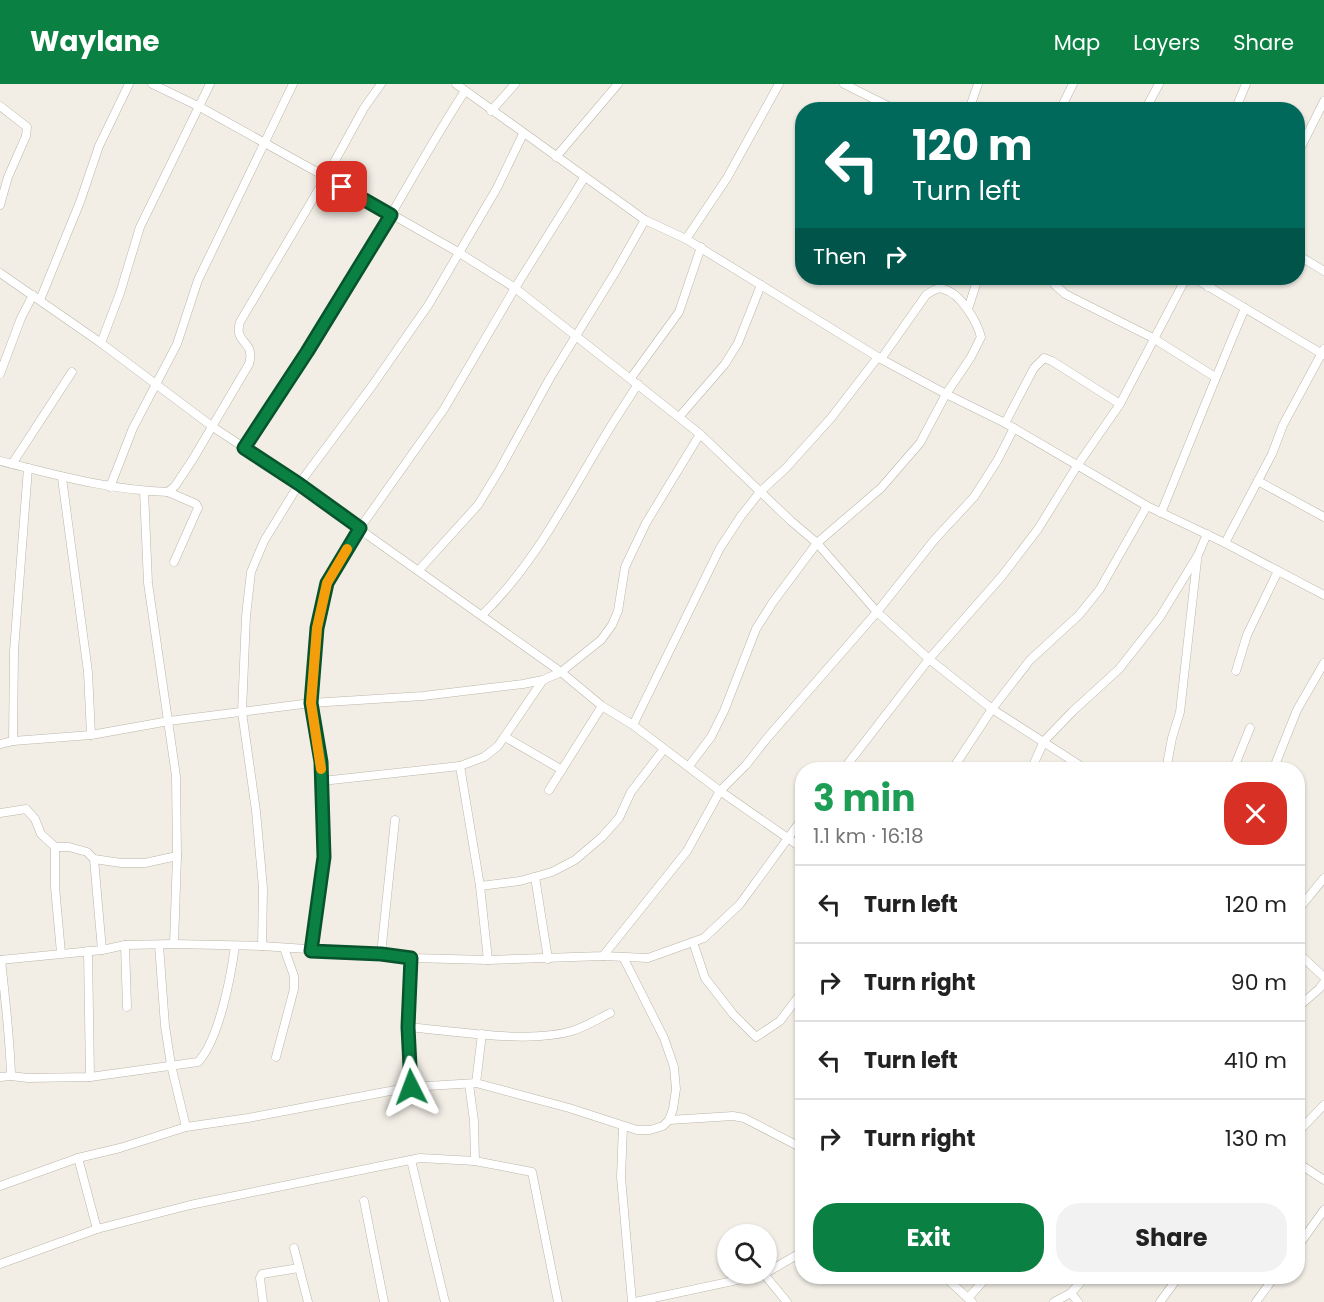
<!DOCTYPE html>
<html lang="en">
<head>
<meta charset="utf-8">
<style>
	:root { --surface:#fff; --page:#f2f2f2; --text:#222; --muted:#767676; --line:#e0e0e0; --accent:#0b8043 }
	body { margin:0; font-family:Poppins,sans-serif; background:var(--page); color:var(--text); height:100vh; display:flex; flex-direction:column; font-size:22px; white-space:nowrap }
	* { box-sizing:border-box; margin:0 }
	p { font-size:20px; color:var(--muted) }
	.icon { flex:none; width:33px; height:33px; fill:none; stroke:currentColor; stroke-width:2; stroke-linecap:round; stroke-linejoin:round }
	.map { position:relative; flex:1; overflow:hidden }
	.panel { position:absolute; left:795px; top:678px; width:510px; height:522px; display:flex; flex-direction:column; background:var(--surface); border-radius:24px; box-shadow:0 2px 4px #0004 }
	.panel>* { flex:none }
	.banner { position:absolute; left:795px; top:18px; width:510px; height:183px; border-radius:24px; box-shadow:0 2px 4px #0004; background:#00695c; color:#fff; overflow:hidden }
	.buttons { position:absolute; left:717px; top:1140px; display:grid; gap:12px }
	.buttons a { display:grid; place-items:center; width:60px; height:60px; border-radius:50%; background:var(--surface); box-shadow:0 2px 4px #0004; font-size:30px }
	.pin { position:absolute; display:grid; place-items:center; width:51px; height:51px; color:#fff; margin:-26px; border-radius:12px; box-shadow:0 3px 9px #0006 }
	.me { position:absolute; width:66px; margin:-33px; rotate:357deg; stroke-linejoin:round; filter:drop-shadow(0 0 4px #0008) }
	.turn { display:flex; align-items:center; gap:21px; height:126px; padding:0 18px; font-size:27px }
	.turn .icon { width:78px; height:78px; stroke-width:2.5 }
	.turn b { display:block; font-size:42px; line-height:51px }
	.then { display:flex; align-items:center; height:57px; padding:0 18px; background:#0003; gap:12px; font-size:22px }
	.round { display:grid; place-items:center; flex:none; width:63px; height:63px; border-radius:24px; background:var(--page) }
	.summary { display:flex; align-items:center; justify-content:space-between; height:102px; padding:0 18px }
	h1 { font-size:36px; font-weight:700; line-height:45px; color:#1e9e55 }
	.button { display:flex; gap:12px; margin-top:auto; padding:12px 18px }
	.button a { flex:1; height:69px; border-radius:24px; background:var(--accent); color:#fff; font-size:24px; font-weight:700; line-height:69px; text-align:center }
	.button a+a { background:var(--page); color:var(--text) }
	ul { padding:0; list-style:none }
	li { display:flex; align-items:center; gap:18px; height:78px; padding:0 18px; border-top:2px solid var(--line) }
	li div { flex:1 }
	li b { display:block; font-size:22px }
	li em { font-style:normal }
	header { display:flex; align-items:center; gap:36px; box-sizing:border-box; height:84px; padding:0 30px; background:var(--accent); color:#fff }
	header strong { font-size:28px }
	nav { display:flex; gap:33px; margin-inline-start:auto; font-size:21px }
	.map>svg:first-child { display:block }
	.lines { fill:none; stroke-linecap:round; stroke-linejoin:round }
	.minor-casing { stroke:#bcb6a9; stroke-width:9 }
	.minor { stroke:#fff; stroke-width:8 }
	.route-casing { stroke:#07532c; stroke-width:15 }
	.route { stroke:#0b8043; stroke-width:10 }
	.slow { stroke:#f59e0b; stroke-width:10 }
</style>
</head>
<body>
<header>
<strong>Waylane</strong>
<nav><a>Map</a><a>Layers</a><a>Share</a></nav>
</header>
<div class="map">
<svg width="1324" height="1218" viewBox="0 0 1324 1218">
	<rect width="100%" height="100%" fill="#f2eee6"/>
	<g class="lines">
		<defs>
			<g id="minor">
				<path d="M152 0 200 23 326 93 458 168 515 204 700 350 791 437 817 459 877 528 929 575 992 625 1087 686"/>
				<path d="M456 0 645 136 686 155 881 275 946 310 1005 339 1147 422 1225 459 1324 511"/>
				<path d="M844 0 896 26"/>
				<path d="M0 22 27 43 26 52 8 93 0 121"/>
				<path d="M969 26 978 0"/>
				<path d="M1060 26 1073 0"/>
				<path d="M1145 26 1159 0"/>
				<path d="M1235 26 1246 0"/>
				<path d="M491 27 515 0"/>
				<path d="M1298 69 1324 17"/>
				<path d="M556 73 618 0"/>
				<path d="M686 155 727 94 779 0"/>
				<path d="M1298 171 1324 187"/>
				<path d="M0 189 101 259 213 343 299 400 369 452 561 588 602 622 633 641 720 707 802 764"/>
				<path d="M1055 194 1054 200 1065 210 1153 254 1215 293"/>
				<path d="M1194 194 1324 271"/>
				<path d="M1208 203 1216 194"/>
				<path d="M40 216 80 118 99 62 129 0"/>
				<path d="M968 225 978 194"/>
				<path d="M101 259 120 209 140 143 210 0"/>
				<path d="M0 290 21 234 33 211"/>
				<path d="M631 294 679 228 701 163"/>
				<path d="M680 332 725 280 738 259 761 201"/>
				<path d="M1005 339 1034 284 1044 274 1052 277 1120 320"/>
				<path d="M244 364C294 287 344 211 390 132 415 90 438 48 465 7"/>
				<path d="M0 377C57 391 109 406 168 408L175 402 193 375 249 280C256 255 233 261 240 238L326 93 364 24 381 0"/>
				<path d="M12 380 72 288"/>
				<path d="M62 394 88 588 91 651"/>
				<path d="M1258 397 1324 433"/>
				<path d="M110 403 133 344 177 260 198 196 293 0"/>
				<path d="M144 407 148 499 176 692 177 772 174 860"/>
				<path d="M168 408 196 420 198 424 174 478"/>
				<path d="M1161 429C1189 361 1216 292 1245 224"/>
				<path d="M1225 459 1272 370 1283 341 1324 265"/>
				<path d="M419 486 478 421 500 385 550 294 616 187 645 136"/>
				<path d="M482 531C532 483 564 421 599 362 611 341 625 320 638 300"/>
				<path d="M1236 587 1247 551 1278 487"/>
				<path d="M633 641 720 464 741 432 760 408 786 384 831 334 878 273"/>
				<path d="M505 653 562 686"/>
				<path d="M13 657 14 567 28 384"/>
				<path d="M0 660 13 657 91 651 169 637 311 619 423 612 523 600 543 596 561 588 601 556 612 541 618 527 625 483 646 439 700 350"/>
				<path d="M689 682 711 653 724 627 756 545 773 518 817 459 881 404 920 359 946 310 971 273 981 253C977 238 961 209 943 205 937 203 931 208 926 211L881 275"/>
				<path d="M843 686 929 575 1002 492 1038 445 1077 382 1120 320 1186 194"/>
				<path d="M952 686 992 625 1030 576 1079 531 1100 505 1147 422"/>
				<path d="M1031 686 1044 657 1073 627 1119 585 1160 533 1198 471 1207 450"/>
				<path d="M1166 686 1172 654 1180 628 1197 476"/>
				<path d="M1233 686 1250 644"/>
				<path d="M1273 686 1297 626 1324 579"/>
				<path d="M322 697 460 682"/>
				<path d="M549 706 602 622"/>
				<path d="M0 729 26 725 35 735 41 750 55 763H69L87 768 94 775 121 779H145L177 772"/>
				<path d="M55 763V803L61 869"/>
				<path d="M94 775 102 866"/>
				<path d="M535 793 548 875"/>
				<path d="M480 802 520 797 552 788 575 776 602 753 619 734 631 708 664 665"/>
				<path d="M1298 826 1324 794"/>
				<path d="M693 858 705 894 733 930 756 953 780 937 802 908"/>
				<path d="M125 861 127 923"/>
				<path d="M159 861 165 942 171 981 186 1043"/>
				<path d="M262 862 263 804 256 727 242 628 246 532 251 488 264 457 299 400 372 302 429 220 497 104 523 50"/>
				<path d="M88 867 90 993"/>
				<path d="M311 867 324 773V746L321 678 311 619 317 544 327 499 360 444 444 325 515 204 584 94"/>
				<path d="M1298 869 1324 893"/>
				<path d="M381 870 395 736"/>
				<path d="M603 872 648 874 704 854 740 820 802 735"/>
				<path d="M0 876 102 866 125 861 174 860 262 862 381 870 411 874 488 876 603 872 687 767 720 707 746 681 768 653 877 528 935 455 974 413 997 377 1014 344"/>
				<path d="M1 876C5 915 10 953 11 992"/>
				<path d="M488 876 480 802 460 682 484 673 498 662 543 596"/>
				<path d="M1298 923 1319 905 1324 898"/>
				<path d="M408 943C454 947 529 960 572 947 585 943 598 935 610 929"/>
				<path d="M276 973 294 905V892L284 864"/>
				<path d="M0 993 11 992 28 994 90 993 198 978C219 956 231 892 235 862"/>
				<path d="M476 999 482 950"/>
				<path d="M469 1000 474 1037 475 1077"/>
				<path d="M411 1003 476 999 569 1024 637 1046H650L663 1042 669 1036 673 1025 676 1005 674 983 664 954 623 873"/>
				<path d="M669 1036 733 1032 744 1034 802 1064"/>
				<path d="M623 1042 621 1093 632 1218"/>
				<path d="M1298 1048 1324 1021"/>
				<path d="M78 1074 97 1145"/>
				<path d="M411 1076 445 1218"/>
				<path d="M1298 1079 1324 1096"/>
				<path d="M0 1102 78 1074 120 1064 186 1043 248 1034 411 1003 408 943 411 874"/>
				<path d="M364 1117 384 1218"/>
				<path d="M1298 1162 1324 1126"/>
				<path d="M294 1164 308 1218"/>
				<path d="M0 1180 97 1145 190 1121 420 1074 475 1077 532 1088 558 1218"/>
				<path d="M766 1189 802 1168"/>
				<path d="M764 1190 787 1218"/>
				<path d="M944 1192 972 1218"/>
				<path d="M1071 1209 1086 1192"/>
				<path d="M968 1214 988 1192"/>
				<path d="M263 1218 260 1194 262 1190 299 1184"/>
				<path d="M635 1218 766 1190"/>
				<path d="M1054 1218 1071 1209 1078 1218"/>
				<path d="M1160 1218 1179 1192"/>
				<path d="M1256 1218 1275 1192"/>
			</g>
		</defs>
		<use href="#minor" class="minor-casing"/>
		<use href="#minor" class="minor"/>
	</g>
	<g class="lines">
		<defs>
			<path id="route" d="M342 103 391 131 307 268 244 364 299 400 360 444 327 499 317 544 311 619 321 678 324 773 311 867 381 870 411 874 408 943 411 1003"/>
		</defs>
		<use href="#route" class="route-casing"/>
		<use href="#route" class="route"/>
		<path class="slow" d="M321 685 311 619 317 544 327 499 347 465"/>
	</g>
</svg>
<div class="buttons">
<a><svg class="icon" aria-label="search" viewBox="0 0 24 24"><circle cx="10" cy="10" r="6"/><path d="M15 15l6 6"/></svg></a>
</div>
<div class="pin" style="left:342px;top:103px;background:#d93025"><svg class="icon" aria-label="arrive" viewBox="0 0 24 24"><path d="M6 21V4h12l-3 4 3 4H6"/></svg></div>
<svg class="me" style="left:411px;top:1003px" viewBox="-20 -20 40 40"><path d="M0-17L14 15 0 8-14 15z" fill="#0b8043" stroke="#fff" stroke-width="4"/></svg>
<div class="banner">
<div class="turn"><svg class="icon" aria-label="left" viewBox="0 0 24 24"><path d="M17 20v-9H6M10 6l-5 5 5 5"/></svg><div><b>120 m</b>Turn left</div></div>
<div class="then">Then<svg class="icon" aria-label="right" viewBox="0 0 24 24"><path d="M7 20v-9h11M14 6l5 5-5 5"/></svg></div>
</div>
<section class="panel">
<div class="summary"><div><h1>3 min</h1><p>1.1 km · 16:18</p></div><a class="round" style="background:#d93025;color:#fff"><svg class="icon" aria-label="close" viewBox="0 0 24 24"><path d="M6 6l12 12M18 6L6 18"/></svg></a></div>
<ul>
<li><svg class="icon" aria-label="left" viewBox="0 0 24 24"><path d="M17 20v-9H6M10 6l-5 5 5 5"/></svg><div><b>Turn left</b></div><em>120 m</em></li>
<li><svg class="icon" aria-label="right" viewBox="0 0 24 24"><path d="M7 20v-9h11M14 6l5 5-5 5"/></svg><div><b>Turn right</b></div><em>90 m</em></li>
<li><svg class="icon" aria-label="left" viewBox="0 0 24 24"><path d="M17 20v-9H6M10 6l-5 5 5 5"/></svg><div><b>Turn left</b></div><em>410 m</em></li>
<li><svg class="icon" aria-label="right" viewBox="0 0 24 24"><path d="M7 20v-9h11M14 6l5 5-5 5"/></svg><div><b>Turn right</b></div><em>130 m</em></li>
</ul>
<div class="button"><a>Exit</a><a>Share</a></div>
</section>
</div>
</body>
</html>
